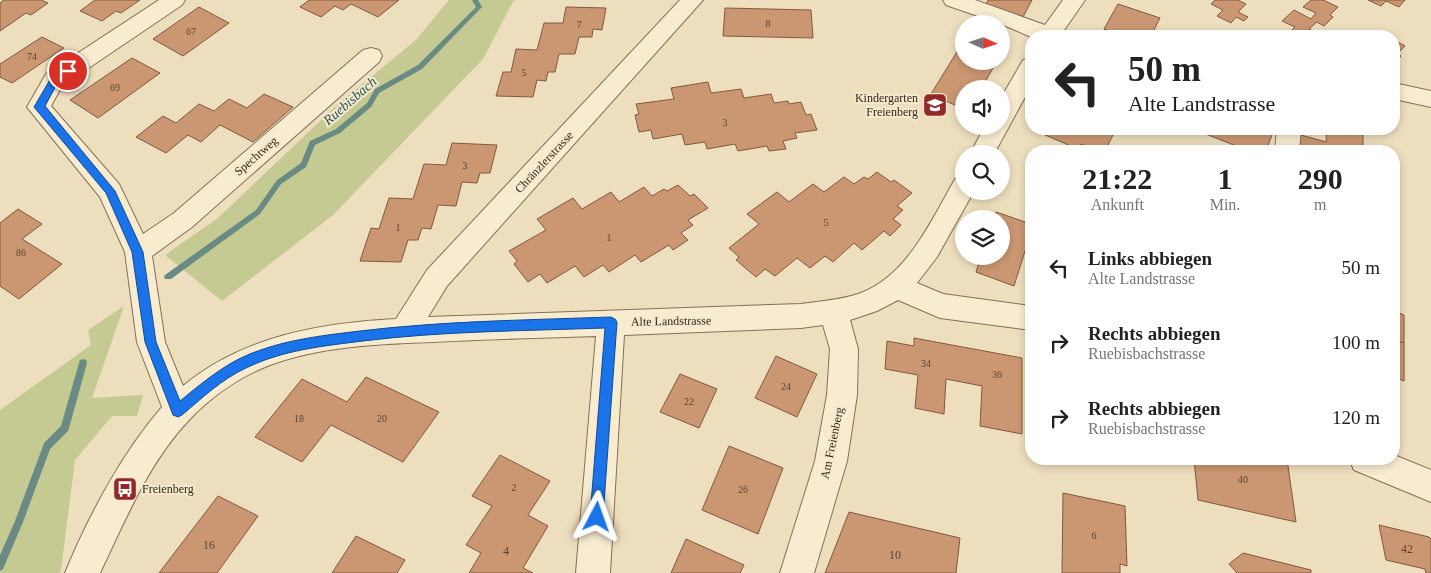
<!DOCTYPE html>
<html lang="de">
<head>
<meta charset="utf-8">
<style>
	:root { --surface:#fff; --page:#f6f6f6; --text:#222; --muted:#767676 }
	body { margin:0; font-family:"Times New Roman",serif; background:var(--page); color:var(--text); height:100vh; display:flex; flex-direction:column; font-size:19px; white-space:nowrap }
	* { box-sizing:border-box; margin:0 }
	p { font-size:16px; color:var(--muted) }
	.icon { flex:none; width:28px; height:28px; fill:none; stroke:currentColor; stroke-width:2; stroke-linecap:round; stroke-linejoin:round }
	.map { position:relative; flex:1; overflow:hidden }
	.details { position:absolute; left:1025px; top:145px; width:375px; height:320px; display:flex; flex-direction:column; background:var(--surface); border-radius:20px; box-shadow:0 2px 8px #0003 }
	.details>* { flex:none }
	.top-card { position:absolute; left:1025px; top:30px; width:375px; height:105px; border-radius:20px; box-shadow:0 2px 8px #0003; background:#fff; color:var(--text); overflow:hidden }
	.needle { width:32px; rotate:93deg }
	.fabs { position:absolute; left:955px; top:15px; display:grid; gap:10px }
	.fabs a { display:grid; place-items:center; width:55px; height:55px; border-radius:50%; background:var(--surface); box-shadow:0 2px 8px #0003; font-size:25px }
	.pin { position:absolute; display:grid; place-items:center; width:42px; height:42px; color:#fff; margin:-21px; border:2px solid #fff; border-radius:50%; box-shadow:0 1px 5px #0007 }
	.me { position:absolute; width:55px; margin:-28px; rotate:4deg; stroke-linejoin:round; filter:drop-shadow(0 0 4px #0008) }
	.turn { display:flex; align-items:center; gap:18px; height:105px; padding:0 20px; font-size:22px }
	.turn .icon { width:65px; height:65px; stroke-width:2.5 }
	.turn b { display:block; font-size:35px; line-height:42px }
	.eta { display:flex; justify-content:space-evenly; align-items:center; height:85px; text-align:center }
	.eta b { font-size:30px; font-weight:800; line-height:35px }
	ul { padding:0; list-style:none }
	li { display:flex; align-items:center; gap:15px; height:75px; padding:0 20px }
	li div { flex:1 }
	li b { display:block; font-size:19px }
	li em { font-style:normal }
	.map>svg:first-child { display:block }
	.green { fill:#c4ca92 }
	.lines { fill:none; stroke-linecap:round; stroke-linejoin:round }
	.stream { fill:#698b83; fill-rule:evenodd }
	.building { fill:#cb9773; stroke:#83583d }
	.minor-casing { stroke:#846f57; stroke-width:2 }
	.minor { fill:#f8ecd0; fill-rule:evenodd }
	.route { fill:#1a73e8; stroke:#114b97 }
	.labels { text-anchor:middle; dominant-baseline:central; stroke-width:4; stroke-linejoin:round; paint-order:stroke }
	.number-label { font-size:10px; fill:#5a4331 }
	.poi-label { font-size:12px; fill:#34271b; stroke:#f4e9cd; text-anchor:end }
	.street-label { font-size:12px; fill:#34271b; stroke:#f4e9cd }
	.near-number-label { font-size:12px; fill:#5a4331 }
	.water-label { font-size:14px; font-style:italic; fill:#2b5451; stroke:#f4e9cd }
</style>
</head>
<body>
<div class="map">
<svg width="1431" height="573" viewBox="0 0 1431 573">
	<rect width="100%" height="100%" fill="#eddebd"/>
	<g class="green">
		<path d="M449 0H514L483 59 333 215 222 301 165 255 218 218 336 106 417 39Z"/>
		<path d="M124 306 92 398 143 395 137 416H112L75 460 61 570 59 573H0V410L91 345 88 330Z"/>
	</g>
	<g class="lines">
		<g class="stream">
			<path d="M472 0H478L482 7 481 8 422 69 379 93 371 107 340 133 315 145 306 167 281 184 260 214 171 279H165L164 277 165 275 256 210 277 180 301 163 310 141 336 129 367 103 375 89 418 65 476 7Z"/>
			<path d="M83 359 86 360 87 363 69 428 68 431 50 449 23 522 3 569 0 571V555L15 521 43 446 44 443 61 426 79 363 80 360Z"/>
		</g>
	</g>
	<g class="building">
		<path d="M4 0H41L48 3 31 15 26 13 0 31V3Z"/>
		<path d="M95 0H140L121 13 116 11 102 21 80 11Z"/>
		<path d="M309 0H399L378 17 351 4 343 10 335 6 321 17 300 7Z"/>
		<path d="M988 0H1032L1023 17 986 4Z"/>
		<path d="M1215 0H1238L1246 4 1238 12 1248 17 1244 21 1236 17 1231 23 1217 16 1223 10 1211 4Z"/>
		<path d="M1311 0H1323L1338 7 1330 15 1333 17 1324 26 1317 22 1309 29 1313 31 1307 36H1294L1289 33 1295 27 1282 21 1294 10 1311 19 1316 13 1303 7Z"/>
		<path d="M1368 0H1405L1399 7 1386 1 1381 6Z"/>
		<path d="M1118 4 1160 18 1151 36H1123L1104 29Z"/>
		<path d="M199 7 229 23 183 56 153 39Z"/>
		<path d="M566 7 606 8 602 30 593 29 592 37H579L575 54H559L555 72H548L546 81 537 80 533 97 496 96 503 72H511L516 49 537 50 544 23H563Z"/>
		<path d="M725 8 811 10 813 38 723 36Z"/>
		<path d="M42 37 64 48 12 83 0 77V64Z"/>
		<path d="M1394 40 1405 46 1397 54 1401 56 1394 64Z"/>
		<path d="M963 42 964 61H997L981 89H964V107L958 104 957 106 931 94Z"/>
		<path d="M132 58 160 73 98 118 70 100Z"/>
		<path d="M708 82 711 93 741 89 744 98 771 94 774 103 788 101 789 104 801 102 806 115 811 114 817 130 795 133 797 138 783 141 786 149 769 151 767 146 738 151 735 144 707 149 705 142 685 145 682 134 653 139 651 130 639 132 635 115 639 114 636 104 674 99 671 88Z"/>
		<path d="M264 94 293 107 253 142 220 125 201 142 188 135 166 153 136 137 163 116 176 123 199 104 214 111 229 99 247 108Z"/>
		<path d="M1048 129H1098L1113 135 1105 151H1099L1081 144 1078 149 1045 135Z"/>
		<path d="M1199 129H1264L1273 132 1266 151H1249L1198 131Z"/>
		<path d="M1327 129 1351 135V129H1363V151H1302L1293 149 1294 133 1326 142Z"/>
		<path d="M452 143 497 145 490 173H480L477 183 462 182 456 206 438 205 431 229 422 228 418 240H408L401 262 360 261 371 228 379 229 389 198 413 199 424 164 446 165Z"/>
		<path d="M877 172 891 182 894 180 912 193 897 206 903 210 893 219 901 225 890 236 884 231 862 250 854 243 833 262 825 256 810 268 797 258 775 276 765 269 756 277 736 260 739 257 729 248 759 224 747 214 777 192 789 202 813 184 824 192 844 177 854 184 864 177 868 179Z"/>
		<path d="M678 185 690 196 694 194 708 208 688 220 693 225 681 233 688 240 673 250 669 245 641 262 635 255 609 272 603 265 584 277 575 266 547 283 540 274 528 282 514 264 517 261 509 251 546 230 537 219 573 198 582 209 611 192 619 202 644 187 652 196 664 189 667 191Z"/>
		<path d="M18 209 42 224 22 239 62 264 19 299 0 286V223Z"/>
		<path d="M996 212 1031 224V232L1014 286 976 272 981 256H1001V219H994Z"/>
		<path d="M1394 311 1404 315V343L1394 340Z"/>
		<path d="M914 338 1022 358V434L980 426 982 386 946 379 944 414 915 408 918 375 885 369 887 341 914 346Z"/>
		<path d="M1394 340 1404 343V381L1394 377Z"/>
		<path d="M776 356 817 374 797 417 755 398Z"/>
		<path d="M680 374 717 389 699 428 660 412Z"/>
		<path d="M366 377 439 412 403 462 331 425 302 462 255 437 302 379 347 402Z"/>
		<path d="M729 446 783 468 758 534 702 510Z"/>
		<path d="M500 455 550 481 528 515 548 526 523 568 533 573H469L481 553 466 545 492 506 472 496Z"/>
		<path d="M1194 459H1287L1296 522 1198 500Z"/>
		<path d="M1063 493 1125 506 1127 566 1120 564V573H1062Z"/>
		<path d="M218 496 258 516 217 573H159Z"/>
		<path d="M849 512 960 538 956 573H825Z"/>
		<path d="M1379 525 1429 537 1431 539V573H1426L1425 569 1386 560Z"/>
		<path d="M356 536 405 560 397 573H332Z"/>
		<path d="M686 539 744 565 740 573H671Z"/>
		<path d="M1243 553 1311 570V573H1237L1229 564Z"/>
	</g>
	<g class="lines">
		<defs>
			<g id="minor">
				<path d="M159 0H185L182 5 62 86 51 106 119 184 143 234 174 213 363 50 371 48 379 50 382 56 379 62 192 227 152 256 165 342 183 386C243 336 321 323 396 319L427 270 680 0H703L447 286 428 317 801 304C821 301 842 300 861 293 908 275 932 219 955 179L964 176V191H974L937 257 917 283 943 294 1031 306V330L940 318 898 300 877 311 850 320 858 349 857 395 847 461 814 573H780L815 461 827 395 830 349 823 325 801 328 624 335 610 573H576L596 336C542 338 488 339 433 342 379 344 321 346 270 365 239 377 211 397 189 420 148 463 125 521 100 573H65C88 517 122 453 162 407L137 342 125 252 100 197 27 107 46 74Z"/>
				<path d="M943 0H975L1045 25 1063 0H1085L1060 36 1031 37 1001 24 946 5Z"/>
				<path d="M1031 58V86L994 154H970L985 126H1001V98L1023 60Z"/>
				<path d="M1394 83 1431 91V107L1394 99Z"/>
				<path d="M1277 129H1301L1299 151H1275Z"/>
				<path d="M1394 455 1431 470V502L1354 470 1349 459H1394Z"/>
			</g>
		</defs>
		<use href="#minor" class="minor-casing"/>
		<use href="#minor" class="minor"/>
	</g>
	<path class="route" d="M68 68 72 71 58 82 45 106 115 191 143 252 156 342 180 401C197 387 215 372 235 361 273 341 318 336 360 331 443 321 528 320 611 317L615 319 617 322 603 517 602 522 597 523 592 522 590 517 605 328C524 331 443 331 363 341 323 346 283 350 246 368 222 379 202 398 182 415L178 417 173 415 145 342 132 252 106 193 34 107 51 78Z"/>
	<defs>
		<symbol id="school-square" viewBox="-11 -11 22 22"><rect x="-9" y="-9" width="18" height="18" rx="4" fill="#932829" stroke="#f4e9cd"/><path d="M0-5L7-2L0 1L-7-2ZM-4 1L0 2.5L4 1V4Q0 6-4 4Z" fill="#fff"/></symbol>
		<symbol id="bus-square" viewBox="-11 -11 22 22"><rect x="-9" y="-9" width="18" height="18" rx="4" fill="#932829" stroke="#f4e9cd"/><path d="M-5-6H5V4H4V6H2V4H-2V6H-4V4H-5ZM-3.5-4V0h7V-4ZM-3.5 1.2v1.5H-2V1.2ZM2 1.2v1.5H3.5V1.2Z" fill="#fff"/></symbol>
	</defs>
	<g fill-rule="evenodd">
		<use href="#school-square" x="921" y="91" width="28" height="28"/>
		<use href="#bus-square" x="111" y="475" width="28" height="28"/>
	</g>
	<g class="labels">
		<g class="number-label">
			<text x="768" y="23">8</text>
			<text x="579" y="24">7</text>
			<text x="191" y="31">67</text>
			<text x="32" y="56">74</text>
			<text x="524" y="72">5</text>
			<text x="115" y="87">69</text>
			<text x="725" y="122">3</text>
			<text x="465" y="165">3</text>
			<text x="826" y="222">5</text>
			<text x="398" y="227">1</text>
			<text x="609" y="237">1</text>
			<text x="21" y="252">86</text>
			<text x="926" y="363">34</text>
			<text x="997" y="374">36</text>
			<text x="786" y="386">24</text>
			<text x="689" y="401">22</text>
			<text x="299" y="418">18</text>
			<text x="382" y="418">20</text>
			<text x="1243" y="479">40</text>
			<text x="514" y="487">2</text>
			<text x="743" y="489">26</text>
			<text x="1094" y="535">6</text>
		</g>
		<g class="poi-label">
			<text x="918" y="98">Kindergarten<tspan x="918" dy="14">Freienberg</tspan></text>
			<text x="142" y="489" text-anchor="start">Freienberg</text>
		</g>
		<g class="street-label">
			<text transform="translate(256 156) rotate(-41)">Spechtweg</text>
			<text transform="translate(544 162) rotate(-47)">Chränzlerstrasse</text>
			<text transform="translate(671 321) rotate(-1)">Alte Landstrasse</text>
			<text transform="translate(832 443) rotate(-78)">Am Freienberg</text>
		</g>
		<g class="near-number-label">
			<text x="209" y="545">16</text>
			<text x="1407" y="549">42</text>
			<text x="506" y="551">4</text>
			<text x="895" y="555">10</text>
		</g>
		<g class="water-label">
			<text transform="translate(350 101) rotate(-41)">Ruebisbach</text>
		</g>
	</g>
</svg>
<div class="fabs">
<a><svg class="needle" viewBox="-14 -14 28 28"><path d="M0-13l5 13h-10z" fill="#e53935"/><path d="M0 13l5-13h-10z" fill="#767676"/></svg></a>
<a><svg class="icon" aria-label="sound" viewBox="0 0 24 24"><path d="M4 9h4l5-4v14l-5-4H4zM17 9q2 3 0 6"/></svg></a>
<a><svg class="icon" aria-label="search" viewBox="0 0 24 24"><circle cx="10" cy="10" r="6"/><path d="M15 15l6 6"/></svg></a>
<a><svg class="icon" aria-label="layers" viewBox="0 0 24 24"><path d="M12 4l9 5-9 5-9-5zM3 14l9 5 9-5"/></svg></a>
</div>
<div class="pin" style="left:68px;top:71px;background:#d93025"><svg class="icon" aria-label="arrive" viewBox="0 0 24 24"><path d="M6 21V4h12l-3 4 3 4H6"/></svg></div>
<svg class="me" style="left:597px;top:517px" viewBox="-20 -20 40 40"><path d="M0-17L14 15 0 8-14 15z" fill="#1a73e8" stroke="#fff" stroke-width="4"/></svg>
<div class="top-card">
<div class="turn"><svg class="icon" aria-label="left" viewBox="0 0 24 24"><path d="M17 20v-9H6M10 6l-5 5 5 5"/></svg><div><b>50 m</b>Alte Landstrasse</div></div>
</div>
<section class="details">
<div class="eta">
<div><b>21:22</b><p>Ankunft</p></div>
<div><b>1</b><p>Min.</p></div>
<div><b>290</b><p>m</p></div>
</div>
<ul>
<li><svg class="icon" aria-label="left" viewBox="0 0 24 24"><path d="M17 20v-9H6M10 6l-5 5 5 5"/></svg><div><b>Links abbiegen</b><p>Alte Landstrasse</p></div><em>50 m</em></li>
<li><svg class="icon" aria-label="right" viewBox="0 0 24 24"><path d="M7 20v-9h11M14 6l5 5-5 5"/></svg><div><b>Rechts abbiegen</b><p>Ruebisbachstrasse</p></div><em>100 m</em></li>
<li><svg class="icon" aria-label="right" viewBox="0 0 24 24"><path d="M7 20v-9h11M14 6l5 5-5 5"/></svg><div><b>Rechts abbiegen</b><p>Ruebisbachstrasse</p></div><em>120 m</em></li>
</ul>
</section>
</div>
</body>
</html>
